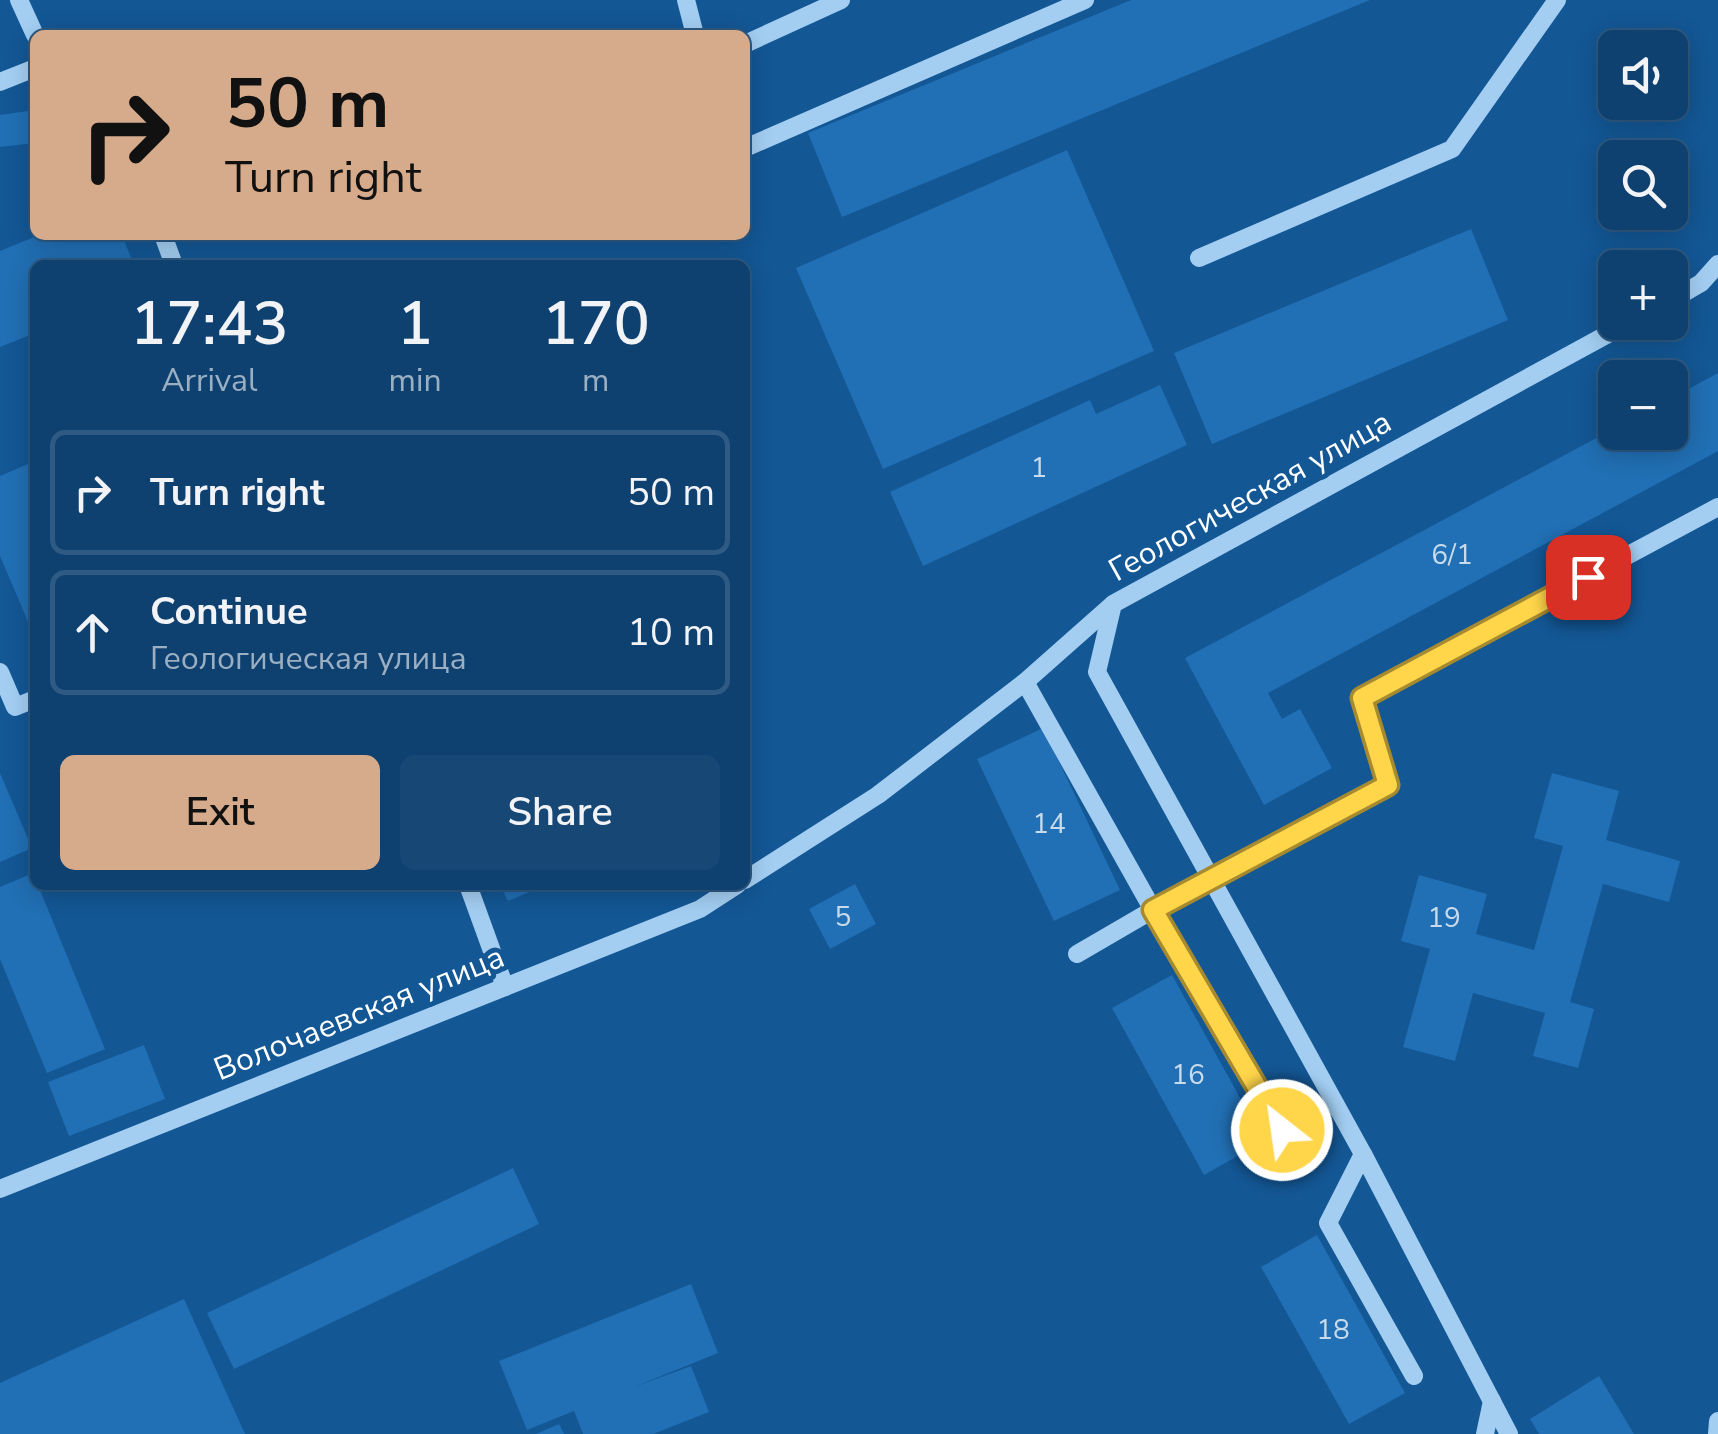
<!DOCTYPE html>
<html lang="en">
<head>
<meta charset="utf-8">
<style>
	:root { --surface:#0e4170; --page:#174875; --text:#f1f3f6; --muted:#9bafc3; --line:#2e5a83; --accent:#d6ab8b }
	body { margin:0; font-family:"Nunito Sans",sans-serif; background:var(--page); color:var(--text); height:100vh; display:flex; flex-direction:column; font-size:38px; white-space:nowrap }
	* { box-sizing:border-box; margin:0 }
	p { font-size:32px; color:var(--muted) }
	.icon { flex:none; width:55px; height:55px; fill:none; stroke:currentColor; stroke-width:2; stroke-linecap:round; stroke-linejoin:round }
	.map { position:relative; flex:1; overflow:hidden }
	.side { position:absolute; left:30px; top:260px; width:720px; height:630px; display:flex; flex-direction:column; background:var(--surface); border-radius:15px; box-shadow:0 5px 25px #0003,0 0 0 2px var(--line) }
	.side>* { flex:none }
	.top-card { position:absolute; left:30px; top:30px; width:720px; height:210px; border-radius:15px; box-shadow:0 5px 25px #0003,0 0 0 2px var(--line); background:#d6ab8b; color:#111; overflow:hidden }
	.controls { position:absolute; left:1598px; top:30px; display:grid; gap:20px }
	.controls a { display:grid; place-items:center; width:90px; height:90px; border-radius:15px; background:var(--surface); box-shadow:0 5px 25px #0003,0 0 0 2px var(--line); font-size:50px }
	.pin { position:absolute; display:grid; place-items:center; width:85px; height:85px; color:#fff; margin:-42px; border-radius:20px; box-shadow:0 5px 15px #0006 }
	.me { position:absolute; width:110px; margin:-55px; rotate:330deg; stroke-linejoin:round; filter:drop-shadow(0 0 8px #0008) }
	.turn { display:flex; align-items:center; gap:35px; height:210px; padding:0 30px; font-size:45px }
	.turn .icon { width:130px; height:130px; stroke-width:2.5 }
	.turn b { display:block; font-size:70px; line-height:85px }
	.eta { display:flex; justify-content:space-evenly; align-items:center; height:170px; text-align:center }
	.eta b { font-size:60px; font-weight:600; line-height:70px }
	.action { display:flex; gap:20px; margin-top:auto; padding:20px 30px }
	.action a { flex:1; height:115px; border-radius:15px; background:var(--accent); color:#111; font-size:40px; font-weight:600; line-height:115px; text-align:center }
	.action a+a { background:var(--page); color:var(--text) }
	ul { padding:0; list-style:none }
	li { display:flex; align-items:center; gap:30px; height:125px; margin:0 20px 15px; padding:0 10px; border:5px solid var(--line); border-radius:15px }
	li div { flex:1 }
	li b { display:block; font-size:38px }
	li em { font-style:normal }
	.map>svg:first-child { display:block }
	.building { fill:#216fb4 }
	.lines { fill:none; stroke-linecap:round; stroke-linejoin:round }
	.minor { stroke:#a3cef2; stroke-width:18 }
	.route-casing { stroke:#a68a30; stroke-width:25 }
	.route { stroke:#ffd54a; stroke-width:18 }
	.labels { text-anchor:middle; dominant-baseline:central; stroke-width:10; stroke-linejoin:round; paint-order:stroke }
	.number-label { font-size:28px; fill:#c8dbec }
	.street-label { font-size:32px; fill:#fff; stroke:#135795 }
</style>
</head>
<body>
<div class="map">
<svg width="1718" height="1434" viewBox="0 0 1718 1434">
	<rect width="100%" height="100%" fill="#135795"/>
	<g class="building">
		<path d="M1131 0H1370L842 217 808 133Z"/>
		<path d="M35 110V143L0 147V115Z"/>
		<path d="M1067 150 1154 351 883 469 796 268Z"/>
		<path d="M1471 229 1508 320 1212 444 1174 353Z"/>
		<path d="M39 235H122L134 265H35V333L0 347V251Z"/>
		<path d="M1718 373V451L1268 693 1282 719 1300 709 1332 768 1264 805 1185 658 1615 428V432H1670V399Z"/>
		<path d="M1160 385 1187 445 923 566 890 492 1090 400 1096 414Z"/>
		<path d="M35 461V638L0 556V476Z"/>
		<path d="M1043 728 1120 890 1054 921 977 759Z"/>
		<path d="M0 773 32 848 0 862Z"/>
		<path d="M1552 773 1619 791 1606 840 1680 861 1669 902 1603 884 1570 1002 1594 1009 1578 1068 1533 1056 1545 1013 1473 993 1455 1061 1403 1047 1430 949 1401 941 1419 875 1487 894 1476 934 1534 950 1563 846 1534 838Z"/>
		<path d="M33 873 35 885H38L105 1049 47 1073 0 959V887Z"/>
		<path d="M855 884 876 924 830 949 809 909Z"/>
		<path d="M500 885H538L539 888 508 901Z"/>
		<path d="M1172 975 1264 1141 1204 1175 1112 1008Z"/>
		<path d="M144 1045 165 1099 69 1136 48 1082Z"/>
		<path d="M513 1168 539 1224 234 1369 207 1313Z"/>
		<path d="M1317 1235 1405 1393 1349 1424 1261 1267Z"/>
		<path d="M691 1284 718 1353 634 1387 691 1366 709 1412 653 1434H583L574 1411 527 1430 499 1361Z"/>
		<path d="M184 1299 245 1434H0V1383Z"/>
		<path d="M1599 1376 1634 1434H1539L1530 1419Z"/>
		<path d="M559 1424 564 1434H536Z"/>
	</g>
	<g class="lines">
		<g class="minor">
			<path d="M19 0 35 35"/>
			<path d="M686 0 695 35"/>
			<path d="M745 44 841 0"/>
			<path d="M0 82 35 68"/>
			<path d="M745 148 1085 0"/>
			<path d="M163 235 174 265"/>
			<path d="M1199 258 1452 149 1557 0"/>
			<path d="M1670 301 1701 283 1718 264"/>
			<path d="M0 672 15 707 35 699"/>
			<path d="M1025 682 1153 910 1282 1129"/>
			<path d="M745 880 878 795 1025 682 1112 605"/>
			<path d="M468 885 505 987"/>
			<path d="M1077 954 1211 876 1388 785 1362 698 1718 507"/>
			<path d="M1363 1154 1328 1223 1414 1376"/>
			<path d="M0 1189 700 909 737 885"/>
			<path d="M1485 1434 1492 1401"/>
			<path d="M1509 1434 1363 1154 1097 672 1113 604 1630 322"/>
			<path d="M1717 1434 1718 1421"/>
		</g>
	</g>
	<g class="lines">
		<defs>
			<path id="route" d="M1282 1130 1153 910 1388 785 1362 698 1588 577"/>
		</defs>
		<use href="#route" class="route-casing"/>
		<use href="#route" class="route"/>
	</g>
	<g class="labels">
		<g class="number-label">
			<text x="1039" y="468">1</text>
			<text x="1452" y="555">6/1</text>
			<text x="1049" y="824">14</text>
			<text x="843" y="917">5</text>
			<text x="1444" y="918">19</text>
			<text x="1188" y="1075">16</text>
			<text x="1333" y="1330">18</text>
		</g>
		<g class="street-label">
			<text transform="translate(1250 496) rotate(-29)">Геологическая улица</text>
			<text transform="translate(359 1013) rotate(-22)">Волочаевская улица</text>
		</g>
	</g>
</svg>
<div class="controls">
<a><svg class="icon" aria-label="sound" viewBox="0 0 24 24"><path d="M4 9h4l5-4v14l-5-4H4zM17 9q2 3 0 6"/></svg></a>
<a><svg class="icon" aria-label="search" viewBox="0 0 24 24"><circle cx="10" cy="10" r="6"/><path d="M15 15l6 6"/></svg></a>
<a>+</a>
<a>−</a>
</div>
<div class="pin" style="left:1588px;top:577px;background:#d93025"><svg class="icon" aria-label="arrive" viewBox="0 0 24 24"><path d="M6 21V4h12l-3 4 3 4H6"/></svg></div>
<svg class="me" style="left:1282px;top:1130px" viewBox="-20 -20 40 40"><circle r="17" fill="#ffd54a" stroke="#fff" stroke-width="3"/><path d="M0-11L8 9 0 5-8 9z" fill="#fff"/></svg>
<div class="top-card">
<div class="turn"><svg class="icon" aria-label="right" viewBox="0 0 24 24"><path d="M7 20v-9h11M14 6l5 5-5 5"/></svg><div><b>50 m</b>Turn right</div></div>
</div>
<section class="side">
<div class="eta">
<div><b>17:43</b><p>Arrival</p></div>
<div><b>1</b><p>min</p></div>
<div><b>170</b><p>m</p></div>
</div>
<ul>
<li><svg class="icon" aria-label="right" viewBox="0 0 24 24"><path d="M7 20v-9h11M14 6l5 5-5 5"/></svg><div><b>Turn right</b></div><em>50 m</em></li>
<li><svg class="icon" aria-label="ahead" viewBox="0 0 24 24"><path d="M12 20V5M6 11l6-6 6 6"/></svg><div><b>Continue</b><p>Геологическая улица</p></div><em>10 m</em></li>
</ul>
<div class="action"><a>Exit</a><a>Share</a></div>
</section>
</div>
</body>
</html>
